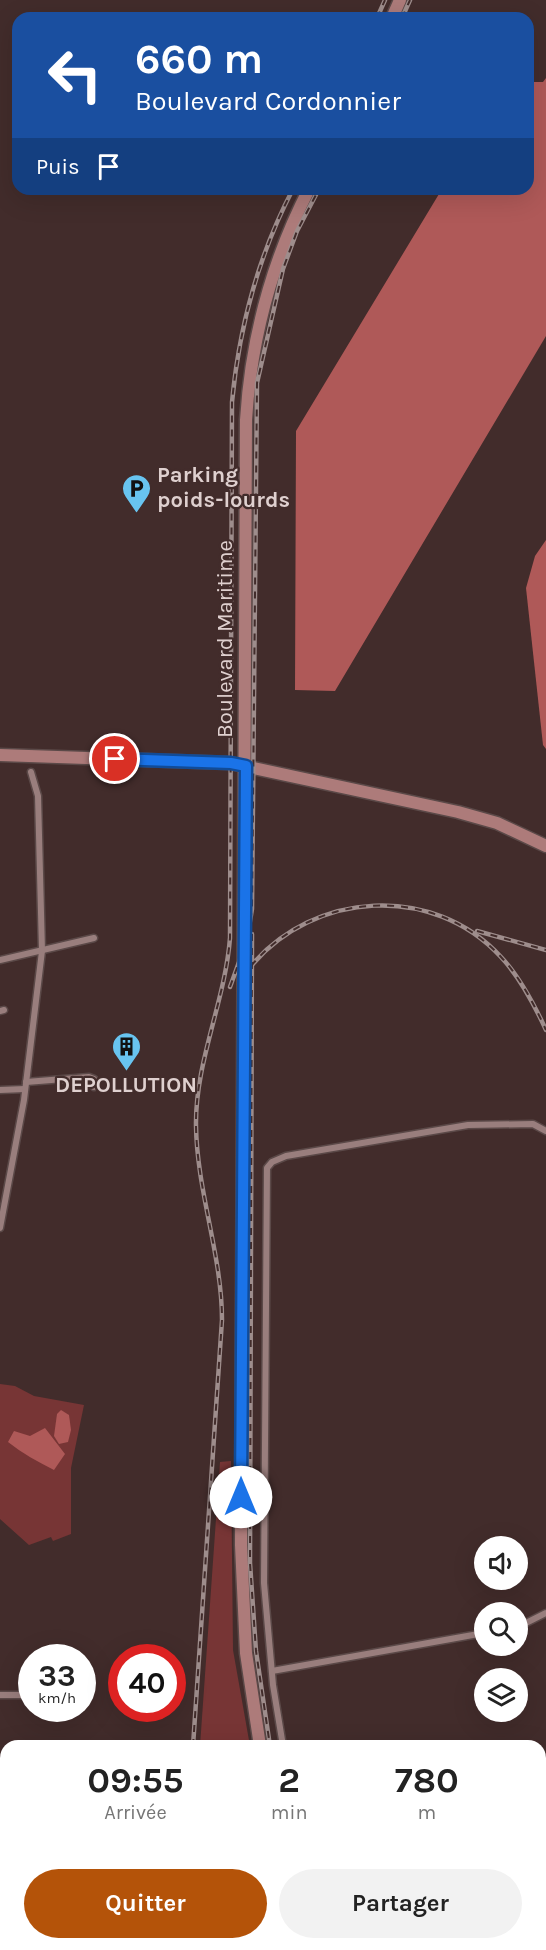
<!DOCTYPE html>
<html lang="fr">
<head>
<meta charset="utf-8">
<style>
	:root { --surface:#fff; --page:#f2f2f2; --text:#222; --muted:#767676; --accent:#b45309 }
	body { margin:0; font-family:Karla,sans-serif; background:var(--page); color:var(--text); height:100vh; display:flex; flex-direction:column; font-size:22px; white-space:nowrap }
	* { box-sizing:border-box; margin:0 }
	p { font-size:20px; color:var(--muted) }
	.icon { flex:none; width:33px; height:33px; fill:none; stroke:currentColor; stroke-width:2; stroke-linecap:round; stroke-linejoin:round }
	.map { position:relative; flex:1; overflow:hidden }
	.sheet { position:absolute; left:0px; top:1740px; width:546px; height:210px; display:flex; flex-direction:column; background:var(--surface); border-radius:18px 18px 0 0; box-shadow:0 6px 24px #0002 }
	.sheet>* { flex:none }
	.top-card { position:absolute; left:12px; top:12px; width:522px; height:183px; border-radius:18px; box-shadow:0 6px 24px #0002; background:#1a4fa0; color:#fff; overflow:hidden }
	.tools { position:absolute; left:474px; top:1536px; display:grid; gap:12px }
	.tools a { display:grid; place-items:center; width:54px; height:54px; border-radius:50%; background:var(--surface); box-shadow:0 6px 24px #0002; font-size:30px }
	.speed { position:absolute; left:18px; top:1644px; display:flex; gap:12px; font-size:30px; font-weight:700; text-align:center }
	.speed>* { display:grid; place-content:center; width:78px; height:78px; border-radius:50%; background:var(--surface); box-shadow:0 6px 24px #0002; line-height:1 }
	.speed small { font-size:15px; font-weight:400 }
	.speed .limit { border:9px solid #d22; background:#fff; color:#111 }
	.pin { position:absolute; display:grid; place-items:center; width:51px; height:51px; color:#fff; margin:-26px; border:3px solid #fff; border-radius:50%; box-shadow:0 2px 6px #0007 }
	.me { position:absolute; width:66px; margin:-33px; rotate:0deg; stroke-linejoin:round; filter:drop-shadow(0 0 4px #0008) }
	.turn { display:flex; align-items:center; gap:21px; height:126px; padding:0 24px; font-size:27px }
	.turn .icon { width:78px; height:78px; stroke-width:2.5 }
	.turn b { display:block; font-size:42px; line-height:51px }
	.then { display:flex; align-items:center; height:57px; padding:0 24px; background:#0003; gap:12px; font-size:22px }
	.eta { display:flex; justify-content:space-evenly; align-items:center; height:102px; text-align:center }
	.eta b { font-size:36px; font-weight:700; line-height:42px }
	.primary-button { display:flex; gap:12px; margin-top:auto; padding:12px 24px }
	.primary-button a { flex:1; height:69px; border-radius:36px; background:var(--accent); color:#fff; font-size:24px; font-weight:700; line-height:69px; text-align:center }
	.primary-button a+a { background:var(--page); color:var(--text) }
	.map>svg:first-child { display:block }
	.green { fill:#773535 }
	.water { fill:#af5958 }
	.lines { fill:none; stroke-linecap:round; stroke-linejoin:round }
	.street-casing { stroke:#5b4948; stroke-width:9 }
	.secondary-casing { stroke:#5b4948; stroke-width:15 }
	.street { stroke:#997e7d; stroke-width:6 }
	.secondary { stroke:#ad7b7a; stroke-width:12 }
	.rail-casing { stroke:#9e8d8c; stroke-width:4.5 }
	.rail { stroke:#422c2b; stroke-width:2; stroke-dasharray:7; stroke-linecap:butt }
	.route-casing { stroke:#114b97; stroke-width:15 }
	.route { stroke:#1a73e8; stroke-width:10 }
	.labels { text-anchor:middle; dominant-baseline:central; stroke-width:4.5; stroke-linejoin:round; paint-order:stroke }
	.poi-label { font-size:22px; font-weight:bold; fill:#dfd0cf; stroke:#422c2b; text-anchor:start }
	.street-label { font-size:22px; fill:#dfd0cf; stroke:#422c2b }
</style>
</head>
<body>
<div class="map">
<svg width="546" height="1950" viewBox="0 0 546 1950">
	<rect width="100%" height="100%" fill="#422c2b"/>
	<g class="green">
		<path d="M0 1384 15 1386 34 1396 84 1405 71 1468V1534L53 1541 51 1537 29 1545 0 1519Z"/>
		<path d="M231 1461 233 1650 250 1746H200L220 1462Z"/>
		<path d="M186 1944H285L286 1950H186Z"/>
	</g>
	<g class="water">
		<path d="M546 78V336L335 691 295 690 296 431 442 189H528V82H543Z"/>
		<path d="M546 540V749L543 745 526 588 535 556Z"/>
		<path d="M61 1410 69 1415 71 1430 68 1442 59 1444 54 1436 57 1414Z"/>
		<path d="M45 1428 65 1454 54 1470C38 1462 22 1453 8 1442L14 1431 30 1436Z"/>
	</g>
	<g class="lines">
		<defs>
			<g id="street">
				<path d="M0 960 94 938"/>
				<path d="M0 1011 4 1010"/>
				<path d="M26 1082 89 1077 94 1079V1087"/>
				<path d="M0 1090 25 1089"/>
				<path d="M0 1228 24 1100 42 951 38 796 31 772"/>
				<path d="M518 1627 546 1613"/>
				<path d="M272 1671 484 1633"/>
				<path d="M0 1695H32"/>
				<path d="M82 1698 85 1699"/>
				<path d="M283 1746 273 1685 264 1583 267 1168 272 1162 286 1156 468 1125 533 1124 546 1131"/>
				<path d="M318 1944 319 1950"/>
			</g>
			<g id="secondary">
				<path d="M392 18 400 0"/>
				<path d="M0 755 230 763 458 812 497 823 546 846"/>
				<path d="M260 1746 246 1653 241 1545 246 420C251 339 272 261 309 189"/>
				<path d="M296 1944 297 1950"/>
			</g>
		</defs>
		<use href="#street" class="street-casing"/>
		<use href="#secondary" class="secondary-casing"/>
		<use href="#street" class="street"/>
		<use href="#secondary" class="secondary"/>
		<defs>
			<g id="rail">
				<path d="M377 18 385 0"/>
				<path d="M402 18 410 0"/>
				<path d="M477 931 546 950"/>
				<path d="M252 934 250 1563 256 1651 270 1746"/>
				<path d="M251 966C314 891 433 883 501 957 520 977 534 1004 546 1030"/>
				<path d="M230 987 247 940 252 909 257 383 283 269 297 231 319 189"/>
				<path d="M193 1746 222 1320C222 1255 197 1192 196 1126 195 1062 225 1002 230 938L232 402C239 328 259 254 293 189"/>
				<path d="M305 1944 306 1950"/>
				<path d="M179 1950 180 1944"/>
			</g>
		</defs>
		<use href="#rail" class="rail-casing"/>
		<use href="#rail" class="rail"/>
	</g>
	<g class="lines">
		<defs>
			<path id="route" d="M115 759 231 763 246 766 241 1497"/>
		</defs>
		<use href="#route" class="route-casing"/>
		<use href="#route" class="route"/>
	</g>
	<defs>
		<symbol id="parking-pin" viewBox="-11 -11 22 30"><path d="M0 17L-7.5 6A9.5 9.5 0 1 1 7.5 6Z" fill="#68c4f0" stroke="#422c2b"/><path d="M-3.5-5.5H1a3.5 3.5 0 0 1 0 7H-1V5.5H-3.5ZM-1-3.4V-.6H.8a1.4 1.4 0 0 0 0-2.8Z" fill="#111"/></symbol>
		<symbol id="building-pin" viewBox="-11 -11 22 30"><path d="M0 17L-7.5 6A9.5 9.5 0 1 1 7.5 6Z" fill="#68c4f0" stroke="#422c2b"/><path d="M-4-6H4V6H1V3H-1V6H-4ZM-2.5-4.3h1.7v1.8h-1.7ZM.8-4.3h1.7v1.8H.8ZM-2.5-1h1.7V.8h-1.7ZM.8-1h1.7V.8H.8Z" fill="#111"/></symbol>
	</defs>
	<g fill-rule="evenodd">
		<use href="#parking-pin" x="120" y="472" width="33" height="45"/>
		<use href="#building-pin" x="110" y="1030" width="33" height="45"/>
	</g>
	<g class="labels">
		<g class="poi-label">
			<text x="157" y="475">Parking<tspan x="157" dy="25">poids-lourds</tspan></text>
			<text x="126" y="1085" text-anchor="middle">DEPOLLUTION</text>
		</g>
		<g class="street-label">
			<text transform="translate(225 639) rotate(-90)">Boulevard Maritime</text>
		</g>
	</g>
</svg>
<div class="tools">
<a><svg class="icon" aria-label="sound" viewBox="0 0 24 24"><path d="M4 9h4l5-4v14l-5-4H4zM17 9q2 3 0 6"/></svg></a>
<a><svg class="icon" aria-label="search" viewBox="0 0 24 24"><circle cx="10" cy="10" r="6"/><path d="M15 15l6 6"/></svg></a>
<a><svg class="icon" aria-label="layers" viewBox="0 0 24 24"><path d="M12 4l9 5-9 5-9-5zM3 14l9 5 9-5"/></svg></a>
</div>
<div class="speed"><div>33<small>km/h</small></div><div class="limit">40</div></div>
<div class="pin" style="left:115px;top:759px;background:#d93025"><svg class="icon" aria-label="arrive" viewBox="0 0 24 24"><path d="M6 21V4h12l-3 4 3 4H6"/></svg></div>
<svg class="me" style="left:241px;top:1497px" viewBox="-20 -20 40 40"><circle r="19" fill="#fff"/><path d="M0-13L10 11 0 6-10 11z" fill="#1a73e8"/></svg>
<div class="top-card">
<div class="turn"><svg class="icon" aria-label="left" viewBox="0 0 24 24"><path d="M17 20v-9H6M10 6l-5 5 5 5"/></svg><div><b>660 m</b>Boulevard Cordonnier</div></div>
<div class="then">Puis<svg class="icon" aria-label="arrive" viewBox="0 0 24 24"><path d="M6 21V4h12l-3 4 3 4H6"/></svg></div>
</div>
<section class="sheet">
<div class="eta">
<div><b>09:55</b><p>Arrivée</p></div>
<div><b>2</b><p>min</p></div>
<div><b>780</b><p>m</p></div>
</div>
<div class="primary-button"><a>Quitter</a><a>Partager</a></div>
</section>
</div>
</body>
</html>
